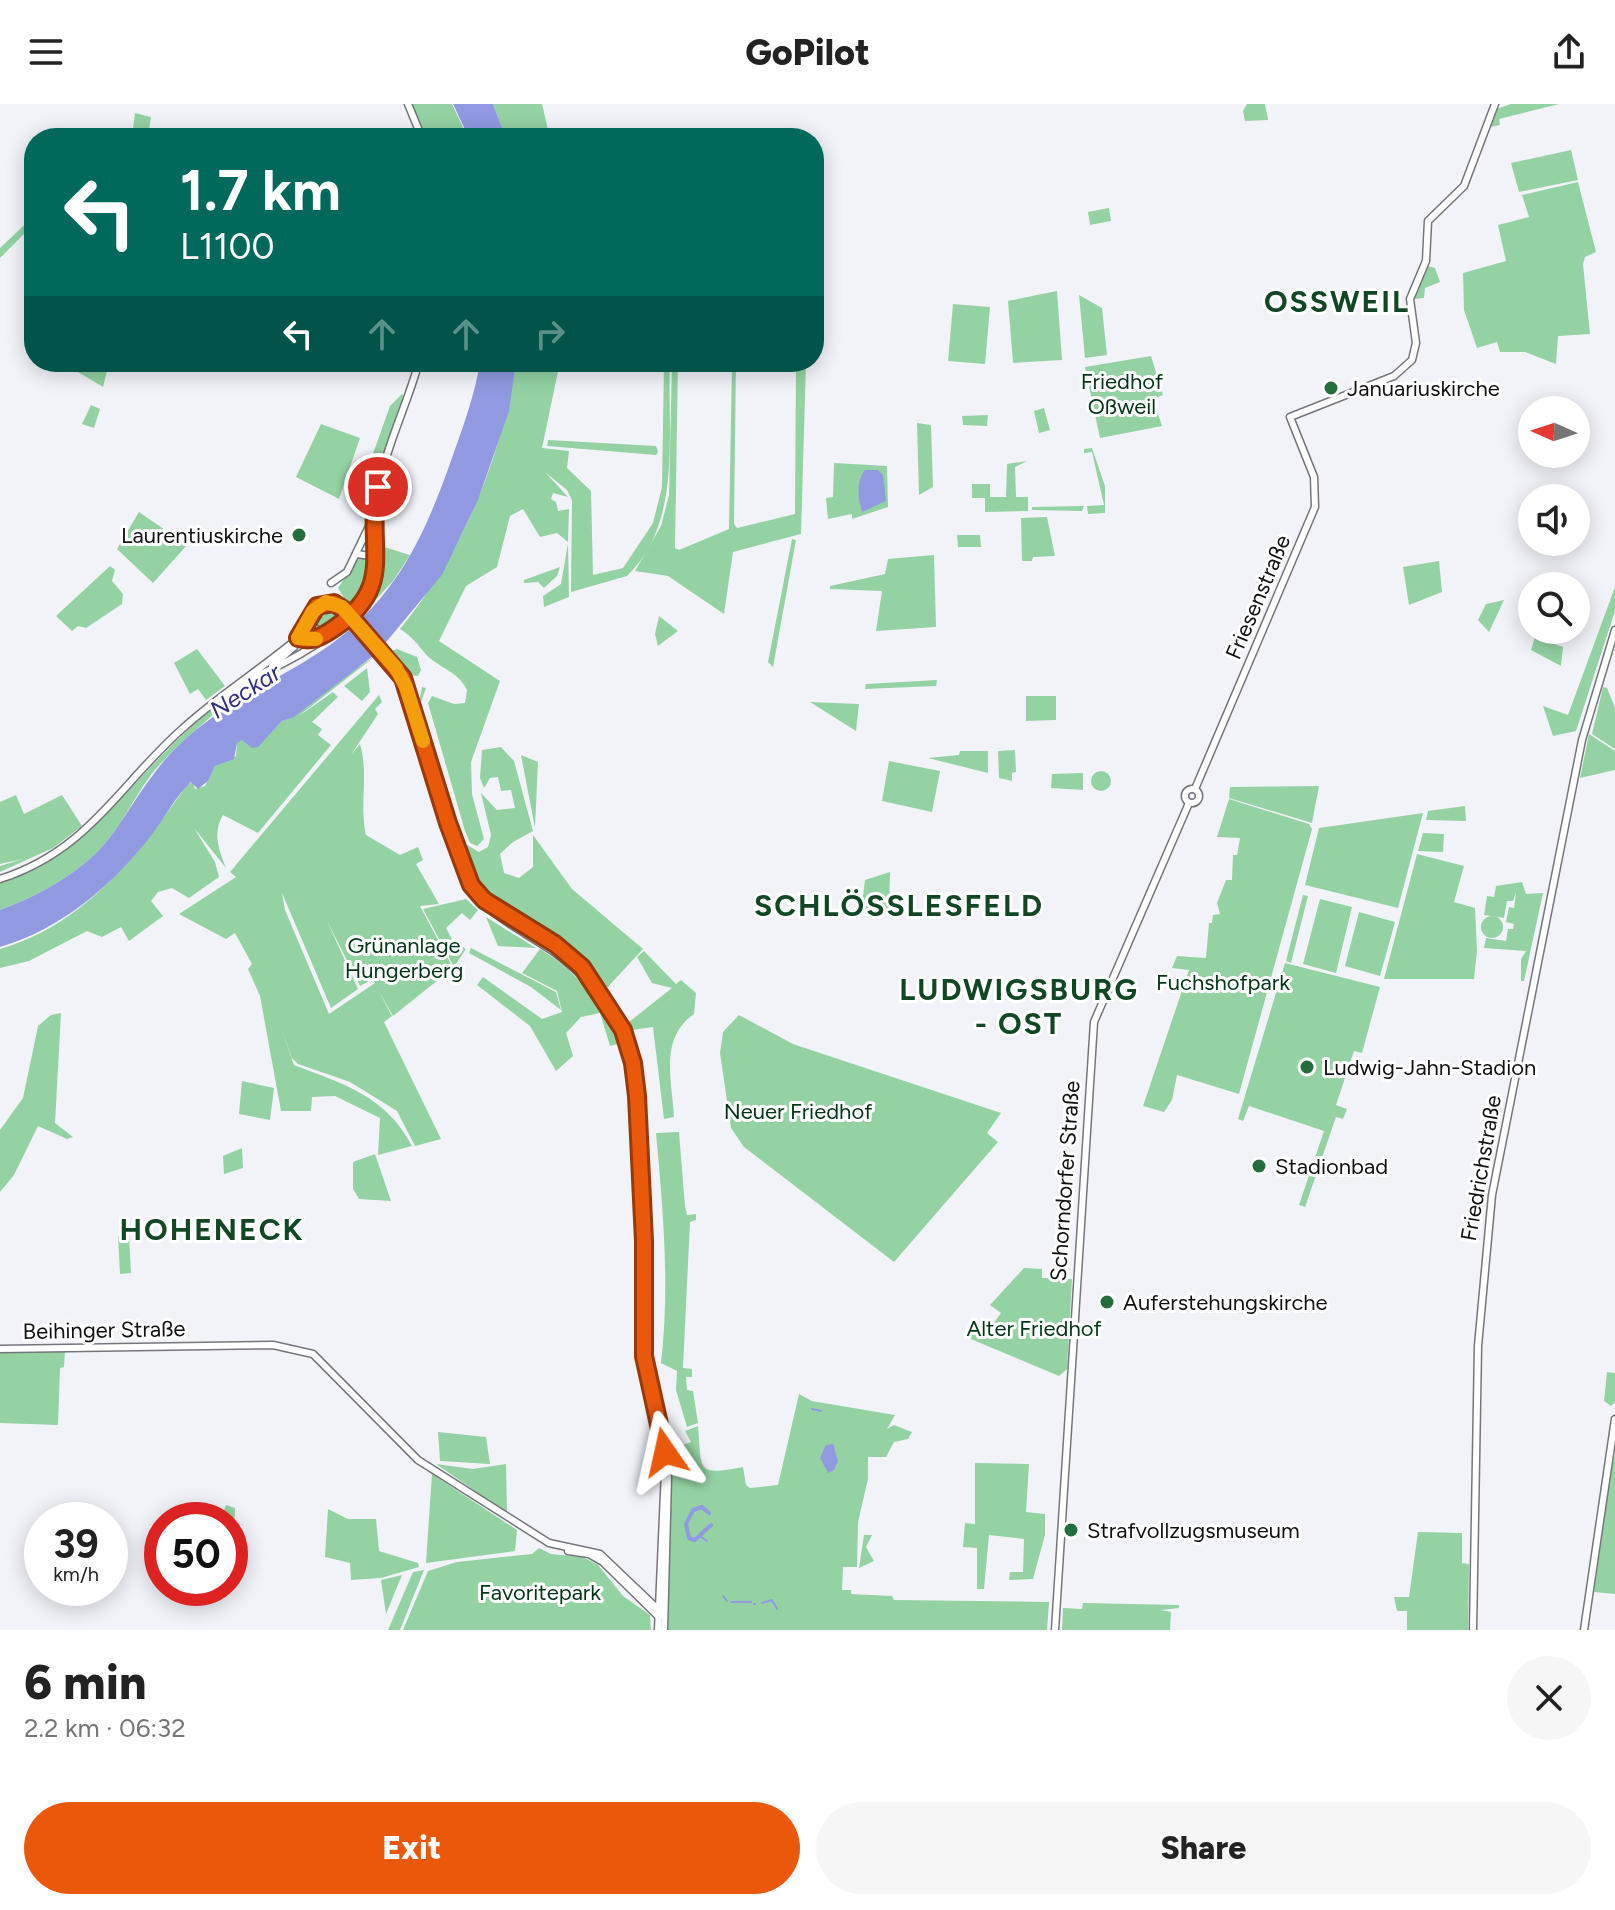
<!DOCTYPE html>
<html lang="en">
<head>
<meta charset="utf-8">
<style>
	:root { --surface:#fff; --page:#f6f6f6; --text:#222; --muted:#767676; --accent:#ea580c }
	body { margin:0; font-family:Figtree,sans-serif; background:var(--page); color:var(--text); height:100vh; display:flex; flex-direction:column; font-size:30px; white-space:nowrap }
	* { box-sizing:border-box; margin:0 }
	p { font-size:26px; color:var(--muted) }
	.icon { flex:none; width:44px; height:44px; fill:none; stroke:currentColor; stroke-width:2; stroke-linecap:round; stroke-linejoin:round }
	.map { position:relative; height:1526px; overflow:hidden }
	.drawer { display:flex; flex-direction:column; background:var(--surface); flex:1 }
	.drawer>* { flex:none }
	.hud { position:absolute; left:24px; top:24px; width:800px; height:244px; border-radius:32px; box-shadow:0 4px 20px #0003; background:#00695c; color:#fff; overflow:hidden }
	.needle { width:52px; rotate:273deg }
	.buttons { position:absolute; left:1518px; top:292px; display:grid; gap:16px }
	.buttons a { display:grid; place-items:center; width:72px; height:72px; border-radius:50%; background:var(--surface); box-shadow:0 4px 20px #0003; font-size:40px }
	.speed { position:absolute; left:24px; top:1398px; display:flex; gap:16px; font-size:40px; font-weight:700; text-align:center }
	.speed>* { display:grid; place-content:center; width:104px; height:104px; border-radius:50%; background:var(--surface); box-shadow:0 4px 20px #0003; line-height:1 }
	.speed small { font-size:20px; font-weight:400 }
	.speed .limit { border:12px solid #d22; background:#fff; color:#111 }
	.pin { position:absolute; display:grid; place-items:center; width:68px; height:68px; color:#fff; margin:-34px; border:4px solid #fff; border-radius:50%; box-shadow:0 2px 8px #0007 }
	.me { position:absolute; width:88px; margin:-44px; rotate:349deg; stroke-linejoin:round; filter:drop-shadow(0 0 6px #0008) }
	.turn { display:flex; align-items:center; gap:28px; height:168px; padding:0 24px; font-size:36px }
	.turn .icon { width:104px; height:104px; stroke-width:2.5 }
	.turn b { display:block; font-size:56px; line-height:68px }
	.lanes { display:flex; align-items:center; height:76px; padding:0 24px; background:#0003; justify-content:center; gap:40px; direction:ltr }
	.lanes .off { opacity:.35 }
	.round { display:grid; place-items:center; flex:none; width:84px; height:84px; border-radius:42px; background:var(--page) }
	.headline { display:flex; align-items:center; justify-content:space-between; height:136px; padding:0 24px }
	h1 { font-size:48px; font-weight:800; line-height:60px }
	.cta { display:flex; gap:16px; margin-top:auto; padding:16px 24px }
	.cta a { flex:1; height:92px; border-radius:48px; background:var(--accent); color:#fff; font-size:32px; font-weight:800; line-height:92px; text-align:center }
	.cta a+a { background:var(--page); color:var(--text) }
	header { display:flex; justify-content:space-between; align-items:center; height:104px; padding:0 24px; background:var(--surface); font-size:36px; font-weight:800 }
	.map>svg:first-child { display:block }
	.green { fill:#94d2a3; fill-rule:evenodd }
	.water { fill:#919ae1 }
	.lines { fill:none; stroke-linecap:round; stroke-linejoin:round }
	.stream { stroke:#919ae1; stroke-width:2 }
	.canal { stroke:#919ae1; stroke-width:4 }
	.secondary-casing { stroke:#75767b; stroke-width:9 }
	.secondary { stroke:#fff; stroke-width:6 }
	.secondary-bridge-casing { stroke:#75767b; stroke-width:9; stroke-linecap:butt }
	.secondary-bridge { stroke:#fff; stroke-width:6 }
	.route-casing { stroke:#983908; stroke-width:20 }
	.route { stroke:#ea580c; stroke-width:14 }
	.slow { stroke:#f59e0b; stroke-width:14 }
	.poi-dot { fill:#226e3d; stroke:#fff; stroke-width:3 }
	.labels { text-anchor:middle; dominant-baseline:central; stroke-width:6; stroke-linejoin:round; paint-order:stroke }
	.park-label { font-size:22px; fill:#003615; stroke:#fff }
	.poi-label { font-size:22px; fill:#101112; stroke:#fff; text-anchor:start }
	.street-label { font-size:22px; fill:#101112; stroke:#fff }
	.water-label { font-size:24px; font-style:italic; fill:#313082; stroke:#fff }
	.district-label { font-size:30px; font-weight:bold; letter-spacing:2px; fill:#124725; stroke:#fff }
</style>
</head>
<body>
<header><svg class="icon" aria-label="menu" viewBox="0 0 24 24"><path d="M4 6h16M4 12h16M4 18h16"/></svg>GoPilot<svg class="icon" aria-label="share" viewBox="0 0 24 24"><path d="M12 15V3M7 8l5-5 5 5M5 13v7h14v-7"/></svg></header>
<div class="map">
<svg width="1615" height="1526" viewBox="0 0 1615 1526">
	<rect width="100%" height="100%" fill="#f2f3f9"/>
	<g class="green">
		<path d="M411 0H452L468 34H425Z"/>
		<path d="M493 0H542L550 34H506Z"/>
		<path d="M1247 0H1265L1268 16 1245 17 1243 7Z"/>
		<path d="M1511 0H1559L1499 15 1500 21 1490 23 1496 5Z"/>
		<path d="M135 9 151 13 148 34 132 32Z"/>
		<path d="M1571 46 1578 76 1519 88 1511 59Z"/>
		<path d="M1578 78 1596 148 1585 153 1583 160 1590 230 1558 232 1556 260 1525 248H1500L1497 238 1477 244 1464 206 1463 169 1506 157 1498 121 1529 113 1522 91Z"/>
		<path d="M1109 104 1111 117 1090 121 1088 108Z"/>
		<path d="M34 112 31 123 0 154V144Z"/>
		<path d="M1427 162 1435 164 1440 178 1425 184 1424 194 1414 195Z"/>
		<path d="M1057 187 1062 256 1013 259 1008 197Z"/>
		<path d="M1079 191 1102 204 1107 251 1085 254Z"/>
		<path d="M953 200 990 203 985 260 948 257Z"/>
		<path d="M1151 252 1163 291 1153 295 1162 322 1100 334 1085 263Z"/>
		<path d="M70 258H100L108 263 103 283 68 262Z"/>
		<path d="M516 258H560L542 344 569 347 567 364 591 387 593 471 623 464 653 419 662 383 664 258H670C667 328 683 419 627 472L571 488 572 396 567 386 545 368 568 393 553 389 551 395 556 398 558 407 569 405 568 438 557 429 540 433 523 405 510 412 497 463 466 482 439 537 500 577 471 658 472 690 484 735 477 742 470 739 465 727 428 599 432 592 454 600 465 599 467 586C457 565 436 564 423 547 415 537 411 532 400 525 463 448 501 356 516 258Z"/>
		<path d="M672 258H678L675 444 679 446 729 425 732 258H736L734 420 737 424 795 410 796 258 806 259 801 430 733 448 724 510 668 472 635 467 661 422 669 391Z"/>
		<path d="M402 290 404 293 375 379 367 412 354 403 390 302Z"/>
		<path d="M91 301 100 305 94 324 82 320Z"/>
		<path d="M1044 304 1050 326 1039 329 1034 307Z"/>
		<path d="M988 311 987 322 963 321 962 312Z"/>
		<path d="M917 319 931 321 933 383 919 391Z"/>
		<path d="M321 320 360 334 339 395 296 373Z"/>
		<path d="M548 336 656 342 658 348 656 351 547 342Z"/>
		<path d="M1092 344 1105 382V409L1088 410 1087 402 1104 401 1092 348 1084 349V345Z"/>
		<path d="M1027 357 1015 363 1016 393H1028V407L985 408V394H972V380H990V393H1006L1007 360Z"/>
		<path d="M834 359 887 362 888 403 852 415V410L828 415 826 394 833 393Z"/>
		<path d="M1084 402 1082 407 1032 406V403Z"/>
		<path d="M139 408 187 441 153 479 117 445Z"/>
		<path d="M1047 413 1055 452 1033 453 1032 457H1022L1021 414Z"/>
		<path d="M957 431H980L981 443H958Z"/>
		<path d="M792 435 796 436 773 563 768 558Z"/>
		<path d="M568 439 569 493 544 503 543 492 561 480Z"/>
		<path d="M381 442 410 451 393 477 359 514 380 477Z"/>
		<path d="M934 451 936 523 876 527 882 487 830 485V482L885 470 888 455Z"/>
		<path d="M360 452 373 453C373 474 365 490 351 505L338 484Z"/>
		<path d="M1439 457 1442 488 1409 501 1403 463Z"/>
		<path d="M110 462 115 466 112 477 123 490 122 500 86 524 78 522 72 527 56 512Z"/>
		<path d="M560 463 557 472 544 484 538 478 524 479V476Z"/>
		<path d="M1615 483V507L1576 627 1553 632 1543 602 1568 611Z"/>
		<path d="M1504 496 1489 528 1478 516 1486 500Z"/>
		<path d="M337 504 344 510 322 524H316C313 510 326 505 337 504Z"/>
		<path d="M659 512 678 527 658 542 655 530Z"/>
		<path d="M351 518 353 520C311 553 252 575 215 609 195 627 172 646 154 667 139 686 128 708 114 728 88 765 41 791 0 806V778C98 745 134 667 211 606 253 571 307 552 351 518Z"/>
		<path d="M1535 533 1563 543 1561 562 1531 546Z"/>
		<path d="M197 545 225 582 206 596 198 585 190 590 174 559Z"/>
		<path d="M397 545 417 553 421 566 418 572 408 571 397 552 394 553 389 548Z"/>
		<path d="M378 550 296 614 333 588 338 593 312 618 322 625 318 631 331 641 258 729 223 711C212 730 219 745 226 764L194 724 215 758 219 773 189 794 172 784 158 788 151 797 163 812 129 837 121 823 102 833 87 827 29 857 0 864V845C87 820 138 749 187 681L193 678 195 685 205 682 215 662 236 652 237 638 244 635 250 642 257 643 282 617 306 604 318 591Z"/>
		<path d="M367 564 370 588 362 597 344 582Z"/>
		<path d="M937 576 936 582 865 585 866 580Z"/>
		<path d="M422 583 426 584 421 598 464 739 479 748 488 743 491 731 481 689 497 706 515 704 511 686 501 687 498 673 490 674 484 684 480 674 482 646 501 643 514 657 533 727 513 738 500 750 504 769 519 774 533 763V731L572 785 643 845 605 886 576 849 486 794 473 781 419 599Z"/>
		<path d="M1603 583 1607 584 1615 604V645L1592 630Z"/>
		<path d="M379 591 382 598 375 605 378 610 351 651 360 640C369 670 359 700 366 731L400 751 418 743 423 756 416 760 439 800 420 802 453 864 393 912 377 884 392 912 384 918 441 1035 415 1042 397 1007 350 978 298 960 292 954 281 923 294 961C344 980 386 992 412 1042L378 1051 380 1014 335 992 312 993 311 1007H281L260 892 248 865 252 860 235 829 226 835 179 810 236 773 230 768ZM282 789 331 904 358 885 327 817 360 882 373 875 375 879 329 910 285 806Z"/>
		<path d="M1026 592H1056V616L1026 617Z"/>
		<path d="M810 598 859 600 856 627Z"/>
		<path d="M1589 630 1615 647V666L1580 674Z"/>
		<path d="M1015 646 1016 668 1012 669V677L999 674 998 647Z"/>
		<path d="M960 647H988V669L928 654 959 651Z"/>
		<path d="M521 651 538 658 535 724Z"/>
		<path d="M889 657 940 667 932 708 882 697Z"/>
		<circle cx="1101" cy="677" r="10"/>
		<path d="M1083 669V686L1051 684 1052 670Z"/>
		<path d="M1319 682 1312 719 1229 694 1230 683Z"/>
		<path d="M16 691 24 710 62 691 82 722 53 744 0 768V762L23 755 0 760V698Z"/>
		<path d="M1229 695 1309 720 1312 725 1239 990 1177 971 1172 996 1164 1008 1143 1002 1189 866 1172 864 1177 852 1206 854 1209 819H1212L1213 811 1220 810 1217 799 1226 776H1232L1233 751H1237L1240 734 1217 733Z"/>
		<path d="M1465 702 1466 717 1426 716 1428 707Z"/>
		<path d="M1423 709 1398 804 1305 781 1319 724Z"/>
		<path d="M1423 729 1444 730 1443 748 1418 747Z"/>
		<path d="M1417 750 1464 762 1454 798 1475 804 1477 847 1474 875H1384Z"/>
		<path d="M890 768 889 803 885 809 861 808 865 776Z"/>
		<path d="M1522 778 1526 790 1543 789 1524 877H1521V855L1526 847 1484 844 1486 834 1506 837 1508 825H1513L1514 820 1506 818 1509 803 1514 804 1516 788 1513 797H1507L1504 814 1484 811 1487 792 1494 793 1496 782Z"/>
		<path d="M1303 791 1308 792 1291 859 1286 857Z"/>
		<path d="M466 795 478 806 470 816 462 809 446 824 453 837 466 845 454 863 423 805Z"/>
		<path d="M1320 795 1352 803 1336 869 1303 860Z"/>
		<path d="M1359 808 1395 818 1380 872 1345 862Z"/>
		<circle cx="1492" cy="823" r="11"/>
		<path d="M486 813 536 844 498 842Z"/>
		<path d="M471 844 556 888 561 906 531 883 469 849Z"/>
		<path d="M540 845C578 868 603 900 622 939L610 942 600 909 581 913 566 929 573 952 556 967 530 922 477 881 483 873 542 915 562 908 557 887 522 869Z"/>
		<path d="M644 847 676 880 681 876 696 889 694 910C659 935 672 975 674 1013L664 1015 653 923 632 926 629 918 672 884 652 879 637 853Z"/>
		<path d="M1285 859 1380 883 1362 949 1354 947 1336 1001 1347 1005 1343 1015 1330 1011 1336 1013 1305 1103 1299 1101 1324 1027 1249 1002 1243 1017 1238 1015Z"/>
		<path d="M61 909 55 1019 73 1033 67 1035 38 1022 14 1071 0 1088V1026L23 994 38 922 51 911Z"/>
		<path d="M739 911 793 940 1001 1009 987 1029 998 1038 894 1158 744 1043 731 1024 720 949 723 928Z"/>
		<path d="M242 977 274 984 270 1016 239 1010Z"/>
		<path d="M679 1028 685 1102 687 1111 696 1110V1116L690 1118 683 1264 692 1265V1273H686L687 1286 693 1287 698 1319 687 1323 676 1286 677 1267 661 1259C670 1182 663 1106 656 1029Z"/>
		<path d="M242 1044 243 1064 224 1070 223 1052Z"/>
		<path d="M375 1050 391 1097 359 1095 353 1085V1058Z"/>
		<path d="M129 1131 131 1169 120 1170 118 1132Z"/>
		<path d="M1024 1164 1042 1165V1174L1072 1175 1067 1265 1059 1272 966 1233 970 1228 984 1232 1001 1209 990 1201Z"/>
		<path d="M65 1247 64 1263 60 1264 58 1321 0 1319V1249Z"/>
		<path d="M1607 1268 1615 1269V1298L1611 1302 1604 1297Z"/>
		<path d="M799 1290 812 1297 895 1311 887 1325 894 1321 912 1328 908 1335 894 1338 886 1353H868V1375L858 1418 857 1463H843L842 1486H851V1490L892 1492 894 1496 1049 1498 1047 1526H668L672 1353 686 1349 683 1341 691 1338 685 1327 698 1322C702 1367 695 1372 743 1363L746 1381 750 1384 778 1381Z"/>
		<path d="M438 1328 486 1333 490 1360 440 1357Z"/>
		<path d="M1615 1351V1490L1594 1488 1611 1367Z"/>
		<path d="M975 1359 1029 1360 1026 1408 1045 1410V1431L1033 1475 1009 1476 1010 1468H1023L1024 1435 989 1431 984 1485H977V1444L963 1443 965 1419 975 1420Z"/>
		<path d="M436 1360 473 1365 506 1360 507 1409Z"/>
		<path d="M432 1370 517 1426 515 1447 426 1459Z"/>
		<path d="M226 1401 235 1404 234 1435 230 1445V1416H220Z"/>
		<path d="M328 1405 348 1415H376L379 1447 418 1459 419 1463 381 1474 351 1476 350 1459 325 1453Z"/>
		<path d="M1418 1428 1462 1429V1459L1469 1460 1468 1526H1407V1507H1397L1394 1493H1409Z"/>
		<path d="M864 1431H872L866 1443 874 1457 859 1464Z"/>
		<path d="M539 1444 551 1450 583 1453 598 1461 623 1492 650 1511 651 1526H403L428 1467 457 1458 532 1450Z"/>
		<path d="M424 1466 400 1526H388L413 1468Z"/>
		<path d="M402 1471 386 1510 381 1476Z"/>
		<path d="M1083 1499 1179 1501V1504L1161 1506 1171 1508 1170 1526H1062L1063 1504 1082 1505Z"/>
	</g>
	<g class="water">
		<path d="M453 0H493L506 34H469Z"/>
		<path d="M480 258H516L509 307 478 396 442 471 377 549 294 613 282 617 258 643 252 644 242 636 237 639 234 655 215 662 208 677 198 685 191 678C175 693 167 710 153 729 114 780 62 825 0 843V806C41 791 88 765 114 728 135 698 152 667 179 641 224 597 280 576 330 541 399 491 426 428 453 351 464 320 475 290 480 258Z"/>
		<path d="M865 366H878L883 371 886 397 862 408C858 395 856 377 865 366Z"/>
		<path d="M833 1340 838 1357 834 1366 828 1369 820 1354 826 1341Z"/>
	</g>
	<g class="lines">
		<g class="stream">
			<path d="M812 1305 821 1307"/>
			<path d="M700 1432 707 1437"/>
			<path d="M723 1492 727 1497"/>
			<path d="M731 1498H751"/>
			<path d="M762 1499 772 1496 777 1505"/>
			<path d="M754 1500H755"/>
		</g>
		<path class="canal" d="M709 1409 702 1403 693 1406 686 1420 689 1434 695 1436 711 1421"/>
		<defs>
			<g id="secondary">
				<path d="M408 0 422 34"/>
				<path d="M357 450 377 453"/>
				<path d="M331 479 347 468 372 416"/>
				<path d="M308 513 317 527 336 522"/>
				<path d="M298 534 310 536 325 530"/>
				<path d="M389 555 409 590 448 719 471 781 484 796 560 844 591 872 617 914 631 950 644 1137V1252L662 1329 668 1373 664 1526"/>
				<path d="M272 562 294 543 317 502 334 499 346 507"/>
				<path d="M261 570C301 552 371 514 377 467 380 440 372 414 377 387 386 343 407 301 419 258"/>
				<path d="M226 593 263 569"/>
				<circle cx="1192" cy="692" r="7"/>
				<path d="M1195 685 1315 403 1314 373 1290 313 1394 272 1412 256 1416 239 1410 195 1426 157 1428 117 1464 82 1495 0"/>
				<path d="M452 742C470 804 501 813 551 846 566 856 579 870 594 881"/>
				<path d="M0 775C88 747 118 682 182 625 218 592 260 566 298 534"/>
				<path d="M0 1245 273 1241 313 1250 418 1356 549 1439 600 1450 663 1510"/>
				<path d="M568 1447 589 1450 603 1458 659 1513"/>
				<path d="M658 1526 665 1366"/>
				<path d="M1055 1526 1094 918 1189 699"/>
				<path d="M1473 1526 1478 1242 1492 1091 1582 636 1615 526"/>
				<path d="M1584 1526 1615 1315"/>
			</g>
		</defs>
		<use href="#secondary" class="secondary-casing"/>
		<use href="#secondary" class="secondary"/>
		<defs>
			<path id="secondary-bridge" d="M346 507 389 555"/>
		</defs>
		<use href="#secondary-bridge" class="secondary-bridge-casing"/>
		<use href="#secondary-bridge" class="secondary-bridge"/>
	</g>
	<g class="lines">
		<defs>
			<path id="route" d="M378 383C365 445 398 482 333 525 321 533 312 538 298 534L317 502 334 499 346 507 403 574 448 719 471 781 484 796 555 840 582 863 623 926 633 959 637 992 644 1137V1252L665 1348"/>
		</defs>
		<use href="#route" class="route-casing"/>
		<use href="#route" class="route"/>
		<path class="slow" d="M316 535 298 534 313 507 326 498 342 503 396 564 406 583 423 637"/>
	</g>
	<g class="poi-dot">
		<circle cx="1331" cy="284" r="8"/>
		<circle cx="299" cy="431" r="8"/>
		<circle cx="1307" cy="963" r="8"/>
		<circle cx="1259" cy="1062" r="8"/>
		<circle cx="1107" cy="1198" r="8"/>
		<circle cx="1071" cy="1426" r="8"/>
	</g>
	<g class="labels">
		<g class="park-label">
			<text x="1122" y="277">Friedhof<tspan x="1122" dy="25">Oßweil</tspan></text>
			<text x="404" y="841">Grünanlage<tspan x="404" dy="25">Hungerberg</tspan></text>
			<text x="1223" y="878">Fuchshofpark</text>
			<text x="798" y="1007">Neuer Friedhof</text>
			<text x="1034" y="1224">Alter Friedhof</text>
			<text x="540" y="1488">Favoritepark</text>
		</g>
		<g class="poi-label">
			<text x="1347" y="284">Januariuskirche</text>
			<text x="283" y="431" text-anchor="end">Laurentiuskirche</text>
			<text x="1323" y="963">Ludwig-Jahn-Stadion</text>
			<text x="1275" y="1062">Stadionbad</text>
			<text x="1123" y="1198">Auferstehungskirche</text>
			<text x="1087" y="1426">Strafvollzugsmuseum</text>
		</g>
		<g class="street-label">
			<text transform="translate(1258 493) rotate(-67)">Friesenstraße</text>
			<text transform="translate(1481 1064) rotate(-80)">Friedrichstraße</text>
			<text transform="translate(1065 1077) rotate(-86)">Schorndorfer Straße</text>
			<text transform="translate(104 1226) rotate(-1)">Beihinger Straße</text>
		</g>
		<g class="water-label">
			<text transform="translate(245 587) rotate(-33)">Neckar</text>
		</g>
		<g class="district-label">
			<text x="1337" y="197">OSSWEIL</text>
			<text x="899" y="801">SCHLÖSSLESFELD</text>
			<text x="1019" y="885">LUDWIGSBURG<tspan x="1019" dy="34">- OST</tspan></text>
			<text x="212" y="1125">HOHENECK</text>
		</g>
	</g>
</svg>
<div class="buttons">
<a><svg class="needle" viewBox="-14 -14 28 28"><path d="M0-13l5 13h-10z" fill="#e53935"/><path d="M0 13l5-13h-10z" fill="#767676"/></svg></a>
<a><svg class="icon" aria-label="sound" viewBox="0 0 24 24"><path d="M4 9h4l5-4v14l-5-4H4zM17 9q2 3 0 6"/></svg></a>
<a><svg class="icon" aria-label="search" viewBox="0 0 24 24"><circle cx="10" cy="10" r="6"/><path d="M15 15l6 6"/></svg></a>
</div>
<div class="speed"><div>39<small>km/h</small></div><div class="limit">50</div></div>
<div class="pin" style="left:378px;top:383px;background:#d93025"><svg class="icon" aria-label="arrive" viewBox="0 0 24 24"><path d="M6 21V4h12l-3 4 3 4H6"/></svg></div>
<svg class="me" style="left:665px;top:1348px" viewBox="-20 -20 40 40"><path d="M0-17L14 15 0 8-14 15z" fill="#ea580c" stroke="#fff" stroke-width="4"/></svg>
<div class="hud">
<div class="turn"><svg class="icon" aria-label="left" viewBox="0 0 24 24"><path d="M17 20v-9H6M10 6l-5 5 5 5"/></svg><div><b>1.7 km</b>L1100</div></div>
<div class="lanes"><svg class="icon" aria-label="left" viewBox="0 0 24 24"><path d="M17 20v-9H6M10 6l-5 5 5 5"/></svg><svg class="icon off" aria-label="ahead" viewBox="0 0 24 24"><path d="M12 20V5M6 11l6-6 6 6"/></svg><svg class="icon off" aria-label="ahead" viewBox="0 0 24 24"><path d="M12 20V5M6 11l6-6 6 6"/></svg><svg class="icon off" aria-label="right" viewBox="0 0 24 24"><path d="M7 20v-9h11M14 6l5 5-5 5"/></svg></div>
</div>
</div>
<section class="drawer">
<div class="headline"><div><h1>6 min</h1><p>2.2 km · 06:32</p></div><a class="round"><svg class="icon" aria-label="close" viewBox="0 0 24 24"><path d="M6 6l12 12M18 6L6 18"/></svg></a></div>
<div class="cta"><a>Exit</a><a>Share</a></div>
</section>
</body>
</html>
